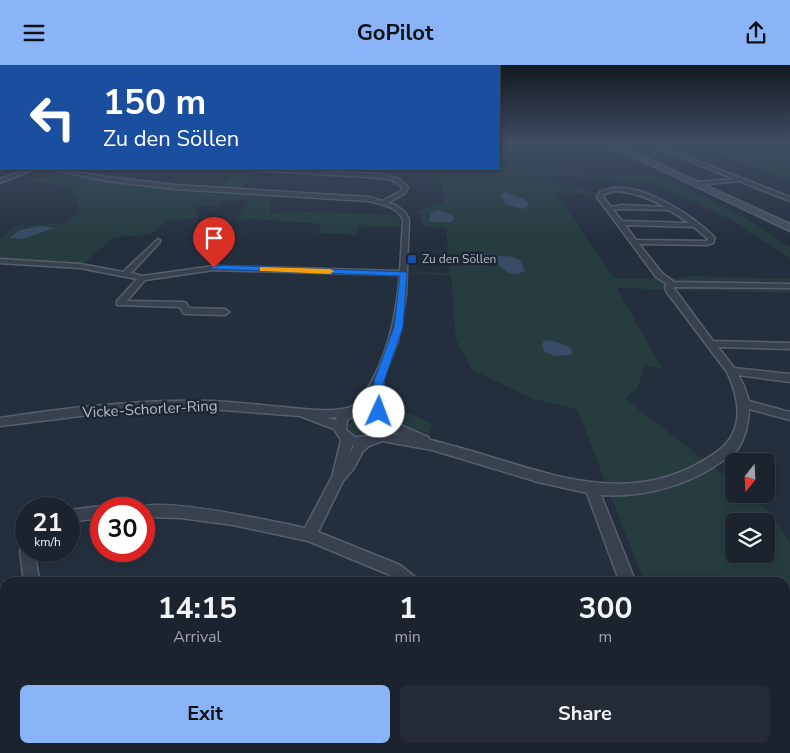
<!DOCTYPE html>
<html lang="en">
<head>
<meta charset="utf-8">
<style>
	:root { --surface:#1b232e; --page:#242b36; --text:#f1f3f6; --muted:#a0a4aa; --line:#39404a; --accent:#8ab4f8 }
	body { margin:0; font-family:"Nunito Sans",sans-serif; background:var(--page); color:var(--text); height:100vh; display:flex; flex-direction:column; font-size:19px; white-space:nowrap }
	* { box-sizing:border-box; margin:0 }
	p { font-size:16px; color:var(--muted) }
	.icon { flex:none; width:28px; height:28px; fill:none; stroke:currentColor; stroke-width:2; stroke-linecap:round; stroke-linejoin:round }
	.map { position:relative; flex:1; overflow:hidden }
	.sheet { position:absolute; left:0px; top:512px; width:790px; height:176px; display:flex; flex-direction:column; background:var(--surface); border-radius:15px 15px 0 0; box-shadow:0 2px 8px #0003,0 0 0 1px var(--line) }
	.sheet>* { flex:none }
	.hud { position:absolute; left:0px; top:0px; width:500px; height:105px; box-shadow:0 2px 8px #0003,0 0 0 1px var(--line); background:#1a4fa0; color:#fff; overflow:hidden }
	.needle { width:32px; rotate:198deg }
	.tools { position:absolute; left:725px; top:388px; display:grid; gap:10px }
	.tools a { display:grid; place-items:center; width:50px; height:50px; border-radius:8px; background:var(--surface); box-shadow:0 2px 8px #0003,0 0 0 1px var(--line); font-size:25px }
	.speed { position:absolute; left:15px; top:432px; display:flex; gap:10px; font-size:25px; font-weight:700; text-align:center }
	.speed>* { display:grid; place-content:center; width:65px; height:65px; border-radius:50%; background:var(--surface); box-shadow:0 2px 8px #0003,0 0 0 1px var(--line); line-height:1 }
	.speed small { font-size:12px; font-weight:400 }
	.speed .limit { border:8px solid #d22; background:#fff; color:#111 }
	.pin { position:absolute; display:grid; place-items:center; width:42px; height:42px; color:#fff; margin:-51px -21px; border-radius:50% 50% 50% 0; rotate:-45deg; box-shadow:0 0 5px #0007 }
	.pin .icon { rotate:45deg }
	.me { position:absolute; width:55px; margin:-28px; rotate:2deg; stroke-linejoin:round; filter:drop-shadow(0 0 4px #0008) }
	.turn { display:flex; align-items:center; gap:18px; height:105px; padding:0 20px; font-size:22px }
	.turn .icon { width:65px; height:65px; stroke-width:2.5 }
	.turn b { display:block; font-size:35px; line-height:42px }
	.eta { display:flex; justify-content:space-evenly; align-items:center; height:85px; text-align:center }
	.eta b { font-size:30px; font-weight:700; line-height:35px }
	.cta { display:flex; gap:10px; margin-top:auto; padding:10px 20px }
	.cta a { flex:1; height:58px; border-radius:8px; background:var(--accent); color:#111; font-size:20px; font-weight:700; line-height:58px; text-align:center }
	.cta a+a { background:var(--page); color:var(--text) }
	header { display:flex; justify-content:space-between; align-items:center; height:65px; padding:0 20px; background:var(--accent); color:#111; font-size:22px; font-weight:700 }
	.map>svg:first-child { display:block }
	.green { fill:#263c3f; fill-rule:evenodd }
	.water { fill:#394c67 }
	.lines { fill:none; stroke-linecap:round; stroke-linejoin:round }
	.minor-casing { stroke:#565f6c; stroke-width:3 }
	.secondary-casing { stroke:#565f6c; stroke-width:3 }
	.minor { fill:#38414e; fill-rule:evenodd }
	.secondary { fill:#465061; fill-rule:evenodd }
	.route { fill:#1a73e8; stroke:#114b97 }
	.slow { fill:#f59e0b }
	.transit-dot { fill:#1a4fb4; stroke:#1d2633; stroke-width:2 }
	.labels { text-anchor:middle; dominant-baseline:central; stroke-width:5; stroke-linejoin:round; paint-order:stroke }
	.far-poi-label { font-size:12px; fill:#b4bcc9; stroke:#1d2633; text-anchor:start }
	.street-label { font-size:15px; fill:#b4bcc9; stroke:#1d2633 }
</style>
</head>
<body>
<header><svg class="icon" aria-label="menu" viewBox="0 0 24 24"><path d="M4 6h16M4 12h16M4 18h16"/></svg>GoPilot<svg class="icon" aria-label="share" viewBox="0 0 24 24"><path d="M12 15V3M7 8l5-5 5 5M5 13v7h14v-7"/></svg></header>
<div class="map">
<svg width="790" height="688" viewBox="0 0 790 688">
	<rect width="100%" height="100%" fill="#242f3e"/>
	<g class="green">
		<path d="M688 78H790V115Z"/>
		<path d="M0 99 1 104H41L127 119 270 131 271 150 284 146 393 150 399 153 400 162 360 161 357 170 318 168 321 159 238 153 248 135 225 136 216 141 192 140 198 153 165 156 154 167 140 171 114 172 80 201 0 196V174L14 161 65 158 80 147 72 123 33 116 48 110 0 104Z"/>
		<path d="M499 103 663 111 749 155 790 182V193L733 156 652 117 551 110 548 114 601 129 600 131 556 127 614 213 664 214 690 211 790 214V228L617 223 662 304 645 301 637 324 625 334 734 418V429H748L769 446 790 479V618L785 611V518L646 517 636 496 577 344 533 334 472 305 456 275 451 210 412 209 413 207 450 208 446 163 424 162 418 146 445 137 439 104ZM734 456H766V489H734Z"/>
		<path d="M239 105 260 106 240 124 218 123Z"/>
		<path d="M388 330 398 332 406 342 404 346 433 359 429 369 401 359 386 339Z"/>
		<path d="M359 352H366L372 356 373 361 370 367 356 370 350 366 349 360 352 355Z"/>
	</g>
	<g class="water">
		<path d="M504 127 526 135 529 140 523 144 507 140 499 131Z"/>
		<path d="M439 145 450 149 454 153 452 157H429L431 148Z"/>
		<path d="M41 161 54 163 22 174 10 173 20 165Z"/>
		<path d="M476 188 513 192 520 195 525 206C509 215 503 201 493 196 487 193 480 194 474 189Z"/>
		<path d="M551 275 571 283 572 290 554 291 545 287 542 280 544 276Z"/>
	</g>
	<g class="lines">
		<defs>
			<g id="minor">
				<path d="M661 82 790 132V136L739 116 696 120 698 117 734 114 661 84Z"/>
				<rect x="0" y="88" width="1" height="2"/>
				<path d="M0 96 1 97V99L0 100Z"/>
				<path d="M27 104H34L0 118V114Z"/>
				<path d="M49 104H59L107 112 175 120 369 132 382 136 401 126 402 122 392 115 381 113 237 104H275L381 109 399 114 408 122 405 128 388 138 395 140 405 147 409 155 406 230 398 276 383 314 385 347 389 351 391 356 428 372 430 375C528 397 624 455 718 386 745 366 740 334 727 307L666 226 665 222 667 219 656 212 597 132 600 127C605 125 610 123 615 123 646 120 695 152 715 173L713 178 707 180 639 179 662 208 674 217 790 219V223L673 222 713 276 790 278V284L718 282 734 303 790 309V317L738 310 744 321 749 336 790 347V355L749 344C749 357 745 374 737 385 734 388 729 391 725 394 691 420 644 433 601 430L636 518H620L587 428 538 417 432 385 382 376 369 381 363 386 354 403 343 416 318 467 400 500 415 512 417 518H397L390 510 308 476 233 460 181 453 144 452V444H138C152 429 281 458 305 463L332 412 341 375 334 364 300 351 210 344 105 348 0 361V353C70 342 141 334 212 336 236 337 260 340 283 342 302 344 339 349 355 340 359 338 361 332 364 329 388 293 396 252 400 210L214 205 145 215 127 236 183 237 186 238 189 243 225 244 229 247 225 250 186 249 183 248 180 242 117 240V236L137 214 80 203 0 198V194L80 199 123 207 158 174 160 175V177L131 208 142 211 214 201 400 206 403 155C397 141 382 140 369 136L175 124 107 116ZM615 126C634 127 649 133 665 142L622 140 611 142 603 132 604 129ZM622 144 669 145 689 158 622 156 613 145ZM625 160 694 162 708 174 707 176 636 175ZM374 331 373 340H368ZM360 347 371 348 379 355V363L372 371 355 372 346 365 347 355ZM337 352 336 355 326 353ZM390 365 400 370 389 368ZM352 380 354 381 350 388Z"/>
				<path d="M101 441 106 444H101V453L69 457V445Z"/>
				<path d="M26 479V486H34L40 518H24L20 486 22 481Z"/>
				<path d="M53 684H77L79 688H55Z"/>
				<path d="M105 684H134L132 688H103Z"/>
				<path d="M700 684H721L723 688H702Z"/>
			</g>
			<path id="secondary" d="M604 78H613L790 159V166Z"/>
		</defs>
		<use href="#minor" class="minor-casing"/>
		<use href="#secondary" class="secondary-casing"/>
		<use href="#minor" class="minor"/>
		<use href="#secondary" class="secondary"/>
	</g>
	<linearGradient id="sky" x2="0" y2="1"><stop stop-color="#141a22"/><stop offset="0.45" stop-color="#3f4d63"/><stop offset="1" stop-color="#3f4d63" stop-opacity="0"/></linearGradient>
	<rect width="790" height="175" fill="url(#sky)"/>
	<path class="route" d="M214 200 407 207 403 262 384 316 383 350 379 351 374 347V316L394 262 400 211 211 204 210 203Z"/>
	<path class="slow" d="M260 202 330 204 334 206 330 209 263 206H260Z"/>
	<rect class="transit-dot" x="407" y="189" width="10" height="10" rx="2.5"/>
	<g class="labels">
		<g class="far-poi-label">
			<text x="422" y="194">Zu den Söllen</text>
		</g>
		<g class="street-label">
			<text transform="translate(150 344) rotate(-3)">Vicke-Schorler-Ring</text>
		</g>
	</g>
</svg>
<div class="tools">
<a><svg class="needle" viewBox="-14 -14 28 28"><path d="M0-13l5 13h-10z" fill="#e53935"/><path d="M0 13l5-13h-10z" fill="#a0a4aa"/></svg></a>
<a><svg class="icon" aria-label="layers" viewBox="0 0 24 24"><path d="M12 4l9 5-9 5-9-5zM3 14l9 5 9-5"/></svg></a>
</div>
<div class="speed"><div>21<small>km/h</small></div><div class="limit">30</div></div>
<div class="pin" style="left:214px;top:203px;background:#d93025"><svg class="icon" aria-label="arrive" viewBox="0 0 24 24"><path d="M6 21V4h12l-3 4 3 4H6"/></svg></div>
<svg class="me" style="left:379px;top:347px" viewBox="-20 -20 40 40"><circle r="19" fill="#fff"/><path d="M0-13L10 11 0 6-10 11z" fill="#1a73e8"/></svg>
<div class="hud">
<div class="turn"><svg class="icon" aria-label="left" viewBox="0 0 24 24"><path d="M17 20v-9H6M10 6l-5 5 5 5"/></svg><div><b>150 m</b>Zu den Söllen</div></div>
</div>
<section class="sheet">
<div class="eta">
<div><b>14:15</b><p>Arrival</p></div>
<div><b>1</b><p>min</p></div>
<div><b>300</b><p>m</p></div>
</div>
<div class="cta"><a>Exit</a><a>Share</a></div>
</section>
</div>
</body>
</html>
